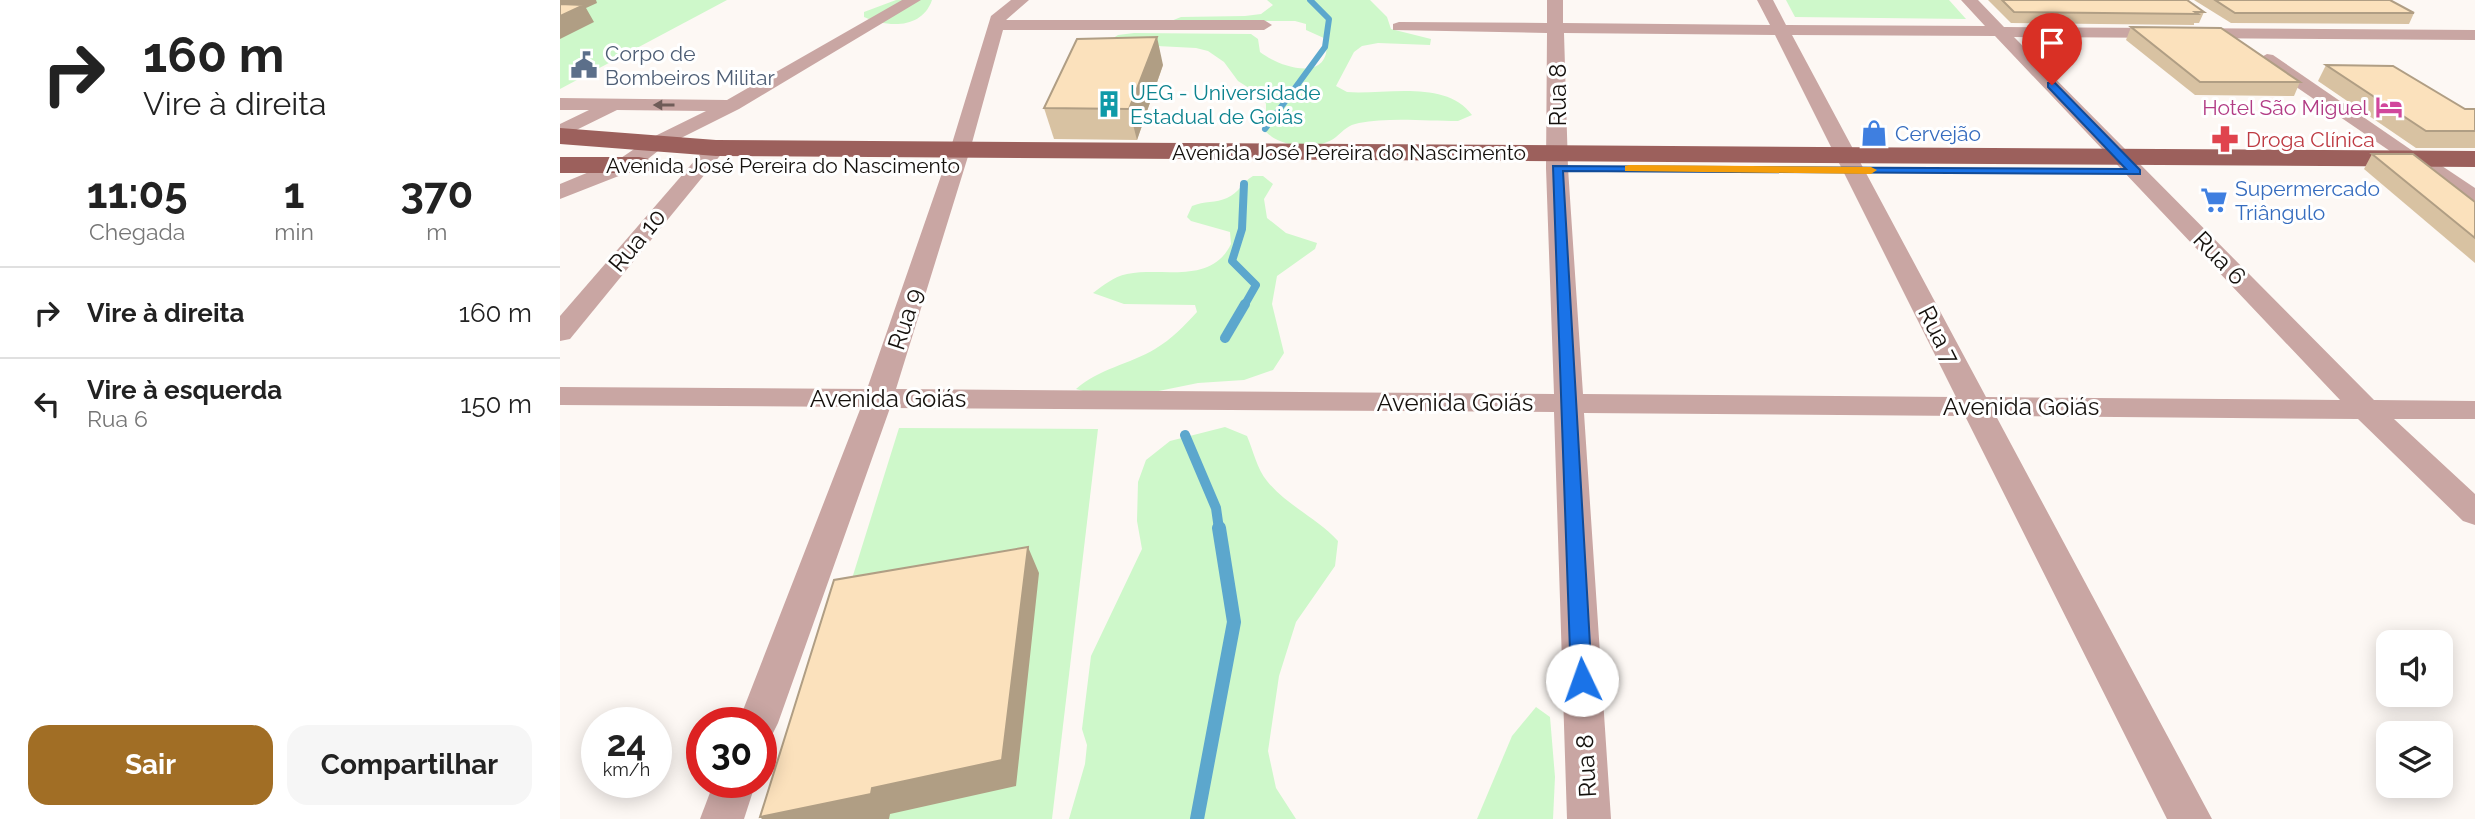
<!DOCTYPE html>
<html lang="pt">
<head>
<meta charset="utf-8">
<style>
	:root { --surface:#fff; --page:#f6f6f6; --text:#222; --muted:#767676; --line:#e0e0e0; --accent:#a16e25 }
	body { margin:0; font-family:Raleway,sans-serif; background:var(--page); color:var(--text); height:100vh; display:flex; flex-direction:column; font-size:26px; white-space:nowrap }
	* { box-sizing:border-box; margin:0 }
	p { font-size:23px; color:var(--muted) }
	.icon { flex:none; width:38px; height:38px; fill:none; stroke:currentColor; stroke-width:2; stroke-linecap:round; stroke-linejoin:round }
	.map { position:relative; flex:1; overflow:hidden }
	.details { display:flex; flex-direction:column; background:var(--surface); width:560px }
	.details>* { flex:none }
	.banner { background:#fff; color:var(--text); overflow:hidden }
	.fabs { position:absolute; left:1816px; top:630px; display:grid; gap:14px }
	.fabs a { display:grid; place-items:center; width:77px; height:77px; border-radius:14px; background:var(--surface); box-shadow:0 4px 18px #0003; font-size:35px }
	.speed { position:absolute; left:21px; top:707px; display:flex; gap:14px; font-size:35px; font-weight:700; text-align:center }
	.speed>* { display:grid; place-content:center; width:91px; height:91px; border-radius:50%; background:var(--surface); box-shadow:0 4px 18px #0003; line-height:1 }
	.speed small { font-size:18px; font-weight:400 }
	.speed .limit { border:10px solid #d22; background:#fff; color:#111 }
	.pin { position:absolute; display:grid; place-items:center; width:60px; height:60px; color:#fff; margin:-72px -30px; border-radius:50% 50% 50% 0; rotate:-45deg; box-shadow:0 0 7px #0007 }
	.pin .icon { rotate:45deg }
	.me { position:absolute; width:77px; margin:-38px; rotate:357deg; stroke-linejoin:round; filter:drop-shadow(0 0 5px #0008) }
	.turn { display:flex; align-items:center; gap:24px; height:147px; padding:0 28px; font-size:32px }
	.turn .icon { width:91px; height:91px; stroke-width:2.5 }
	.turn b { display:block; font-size:49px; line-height:60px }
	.eta { display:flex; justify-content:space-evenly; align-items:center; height:119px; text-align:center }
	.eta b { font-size:42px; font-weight:700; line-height:49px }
	.button { display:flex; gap:14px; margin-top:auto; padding:14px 28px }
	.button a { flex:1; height:80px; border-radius:21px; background:var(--accent); color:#fff; font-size:28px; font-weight:700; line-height:80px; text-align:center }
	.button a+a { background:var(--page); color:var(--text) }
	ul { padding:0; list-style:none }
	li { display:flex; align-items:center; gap:21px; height:91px; padding:0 28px; border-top:2px solid var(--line) }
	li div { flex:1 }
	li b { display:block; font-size:26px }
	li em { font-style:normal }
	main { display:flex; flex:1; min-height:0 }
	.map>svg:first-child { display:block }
	.green { fill:#cef8ca }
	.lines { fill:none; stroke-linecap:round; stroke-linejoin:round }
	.stream-far3 { stroke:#5ca7cd; stroke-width:6 }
	.stream-far2 { stroke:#5ca7cd; stroke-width:8 }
	.stream-far1 { stroke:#5ca7cd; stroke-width:10 }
	.stream { stroke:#5ca7cd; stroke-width:14 }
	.minor { fill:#c9a6a3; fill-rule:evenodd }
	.tertiary { fill:#c9a6a3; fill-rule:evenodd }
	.primary { fill:#9c605c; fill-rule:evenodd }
	.wall { fill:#d8c2a2 }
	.shaded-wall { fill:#b09e84 }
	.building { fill:#fbe1bc; stroke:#b09e84; stroke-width:2 }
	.oneway { fill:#6f5c58 }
	.route { fill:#1a73e8; stroke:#114b97; stroke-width:2 }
	.slow { fill:#f59e0b }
	.labels { text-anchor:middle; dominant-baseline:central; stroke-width:6; stroke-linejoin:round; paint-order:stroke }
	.far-service-label { font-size:21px; fill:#4e5e75; stroke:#fff; text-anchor:start }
	.far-culture-label { font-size:21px; fill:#0d838f; stroke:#fff; text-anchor:start }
	.far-hotel-label { font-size:21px; fill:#b23c85; stroke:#fff; text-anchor:end }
	.far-shop-label { font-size:21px; fill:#366cbe; stroke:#fff; text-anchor:start }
	.far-health-label { font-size:21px; fill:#be3a42; stroke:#fff; text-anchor:start }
	.far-street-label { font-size:21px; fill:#15110d; stroke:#fff }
	.street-label { font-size:24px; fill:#15110d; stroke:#fff }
</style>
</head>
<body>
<main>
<section class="details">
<div class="banner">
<div class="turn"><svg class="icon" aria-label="right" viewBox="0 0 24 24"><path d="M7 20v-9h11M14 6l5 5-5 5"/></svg><div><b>160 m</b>Vire à direita</div></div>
</div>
<div class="eta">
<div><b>11:05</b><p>Chegada</p></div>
<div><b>1</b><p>min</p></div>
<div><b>370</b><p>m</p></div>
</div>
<ul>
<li><svg class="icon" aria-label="right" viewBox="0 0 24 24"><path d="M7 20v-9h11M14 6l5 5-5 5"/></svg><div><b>Vire à direita</b></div><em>160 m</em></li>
<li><svg class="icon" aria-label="left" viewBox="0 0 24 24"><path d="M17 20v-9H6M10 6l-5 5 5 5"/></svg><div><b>Vire à esquerda</b><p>Rua 6</p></div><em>150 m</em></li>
</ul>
<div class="button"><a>Sair</a><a>Compartilhar</a></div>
</section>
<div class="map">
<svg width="1915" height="819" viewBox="0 0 1915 819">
	<rect width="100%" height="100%" fill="#fdf8f4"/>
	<g class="green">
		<path d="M0 0H167L0 89Z"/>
		<path d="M336 0H372C362 29 328 28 304 17V12Z"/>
		<path d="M707 0H810L827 17 831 29 871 39 870 45 818 43 802 46 794 52 776 86 787 92C824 95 886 79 912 115L898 121C868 121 828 117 799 123 788 125 784 130 776 137 758 151 722 148 706 132V104L703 97 678 81 664 62 648 51 636 48 558 44 550 40 558 35 574 33 691 34 698 39 700 52C722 69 773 83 766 39L746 30V24L735 21H611L621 17 685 16 701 14 713 5Z"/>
		<path d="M1226 0H1389L1406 19 1235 17Z"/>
		<path d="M693 176H703L713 184 704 199 707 218 726 233 757 243 755 249 717 276 712 304 724 353 713 370 684 380 638 383 574 396H541L516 389C538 369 570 364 595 349 612 339 624 326 637 312L635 305 564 304 533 293C544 285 553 277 567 274 604 267 651 285 671 244L670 232 631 221 627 217 632 206C644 201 656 203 667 198 679 193 682 182 693 176Z"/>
		<path d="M665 427 687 436C693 450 697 469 707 481 726 505 757 518 778 541L775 566 736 622 719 676 708 751 716 788 736 819H509L525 764 527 745 522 729 531 656 582 549 577 521 578 482 586 460 610 441Z"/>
		<path d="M339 428 538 429 492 819H217Z"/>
		<path d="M976 707 990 717 995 777 993 819H917L952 736Z"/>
	</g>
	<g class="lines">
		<path class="stream-far3" d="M705 129 765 47 769 19 750 0"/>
		<path class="stream-far2" d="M684 306 696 285 672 261 682 229 684 184"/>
		<g class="stream-far1">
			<path d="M665 338 685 304"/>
			<path d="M625 435 656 508 659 529"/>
		</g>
		<path class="stream" d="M637 819 674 622 659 528"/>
		<g class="minor">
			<path d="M342 0H361L179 109 103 147 74 170 0 199V184L58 160 89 139 146 111 57 110 0 138V124L29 110H0V98L167 100Z"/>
			<path d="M451 0H469L446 20H704L712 25 704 30H443L410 150 336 389 994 394 986 168 987 33 833 30V24L839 22 987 23V0H1003V23L1210 25 1197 0H1213L1226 25 1425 26 1401 0H1418L1444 27 1915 30V40L1454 37 1814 400 1915 401V419H1834L1915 494V525L1903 521 1798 419 1436 416 1652 819H1607L1405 416 1024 413 1051 819H1007L994 412 330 408 218 723 212 735 201 739V723H178L301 407 0 405V387L307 389 390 150 431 16ZM1004 33 1215 35 1396 397 1023 394 1008 168ZM1232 35 1435 36 1780 400 1426 397Z"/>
			<path d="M1707 54 1713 55 1863 158 1860 162H1846L1701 63 1698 59Z"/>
			<path d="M156 142 163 144 166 148 163 152 10 339 0 341V316L149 144Z"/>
			<path d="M154 782H196L184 819H140Z"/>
		</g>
		<path class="tertiary" d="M1855 152 1864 154 1915 188V208L1905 206 1846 166 1842 160 1846 154Z"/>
		<g class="primary">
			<path d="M0 128 156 140 1915 151V167L156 156 0 144Z"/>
			<path d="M0 157H79L89 159 93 165 89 171 79 173H0Z"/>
		</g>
	</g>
	<g class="wall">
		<path d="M1428 0H1627L1644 12 1639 23H1634V25L1451 23Z"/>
		<path d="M1634 0H1830L1854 13 1849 24 1671 23Z"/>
		<path d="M1571 27 1740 82 1734 96 1635 95 1566 40Z"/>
		<path d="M603 65 577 140 494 139 484 108Z"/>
		<path d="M1766 65 1905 109H1915V148H1856L1758 81Z"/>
		<path d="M1812 154 1915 202V263L1804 169Z"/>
	</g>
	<g class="shaded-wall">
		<path d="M0 0H36L37 3 26 8 34 22 0 39Z"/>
		<path d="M597 37 603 65 577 140 569 109Z"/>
		<path d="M468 547 479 573 456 786 330 814 329 819H202L200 817 312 788Z"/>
	</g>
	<g class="building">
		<path d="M1442 0H1627L1644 12H1635L1638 14 1454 12Z"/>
		<path d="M1655 0H1830L1854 13H1675Z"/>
		<path d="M0 4 24 5 0 16Z"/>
		<path d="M1571 27 1661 28 1740 82H1640Z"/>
		<path d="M597 37 569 109 484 108 517 39Z"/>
		<path d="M1766 65 1833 66 1905 109H1915V131H1866Z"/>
		<path d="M1812 154H1853L1915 202V238Z"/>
		<path d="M468 547 442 760 312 788 311 794 200 817 274 580Z"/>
	</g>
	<defs><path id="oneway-solid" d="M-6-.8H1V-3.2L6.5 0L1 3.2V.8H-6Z" transform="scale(1.75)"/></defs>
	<use class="oneway" href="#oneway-solid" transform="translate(104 105) rotate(-180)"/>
	<path class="route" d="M1488 83H1495L1580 170V174L1003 171 1032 680 1029 687 1022 689 1014 687 1011 680 993 166 1566 169 1488 87Z"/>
	<path class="slow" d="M1069 165 1311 167 1317 170 1311 174 1065 171V166Z"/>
	<defs>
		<symbol id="civic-bare" viewBox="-9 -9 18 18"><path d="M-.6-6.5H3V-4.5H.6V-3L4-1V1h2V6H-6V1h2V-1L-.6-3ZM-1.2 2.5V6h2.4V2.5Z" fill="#5c6f8a" stroke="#fff" stroke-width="2.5" paint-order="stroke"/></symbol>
		<symbol id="building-bare" viewBox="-9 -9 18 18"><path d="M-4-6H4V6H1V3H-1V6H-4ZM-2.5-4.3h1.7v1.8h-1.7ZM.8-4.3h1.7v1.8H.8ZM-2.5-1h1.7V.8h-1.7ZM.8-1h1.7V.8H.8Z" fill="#0f9aa8" stroke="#fff" stroke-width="2.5" paint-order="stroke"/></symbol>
		<symbol id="hotel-bare" viewBox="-9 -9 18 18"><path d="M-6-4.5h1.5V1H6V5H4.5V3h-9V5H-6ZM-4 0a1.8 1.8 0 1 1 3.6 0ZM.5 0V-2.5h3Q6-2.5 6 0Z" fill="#d1479c" stroke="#fff" stroke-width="2.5" paint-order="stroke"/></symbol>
		<symbol id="shop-bare" viewBox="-9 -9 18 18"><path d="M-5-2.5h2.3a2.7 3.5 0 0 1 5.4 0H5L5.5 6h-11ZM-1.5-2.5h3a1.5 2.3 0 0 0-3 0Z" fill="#3f7fe0" stroke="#fff" stroke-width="2.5" paint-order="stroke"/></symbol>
		<symbol id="pharmacy-bare" viewBox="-9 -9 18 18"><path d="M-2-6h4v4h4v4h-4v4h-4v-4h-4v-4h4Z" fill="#e0444e" stroke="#fff" stroke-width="2.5" paint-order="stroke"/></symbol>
		<symbol id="supermarket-bare" viewBox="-9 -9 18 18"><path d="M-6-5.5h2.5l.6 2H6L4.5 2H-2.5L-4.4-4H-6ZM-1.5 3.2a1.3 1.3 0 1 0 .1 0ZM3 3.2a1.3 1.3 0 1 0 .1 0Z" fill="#3f7fe0" stroke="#fff" stroke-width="2.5" paint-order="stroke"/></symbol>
	</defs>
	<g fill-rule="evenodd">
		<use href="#civic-bare" x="5" y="46" width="38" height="38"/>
		<use href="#building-bare" x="530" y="85" width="38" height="38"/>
		<use href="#hotel-bare" x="1810" y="88" width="38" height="38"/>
		<use href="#shop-bare" x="1295" y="114" width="38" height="38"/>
		<use href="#pharmacy-bare" x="1646" y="120" width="38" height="38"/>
		<use href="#supermarket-bare" x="1635" y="181" width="38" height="38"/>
	</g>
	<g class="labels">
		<g class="far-service-label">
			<text x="45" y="53">Corpo de<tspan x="45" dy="24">Bombeiros Militar</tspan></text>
		</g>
		<g class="far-culture-label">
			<text x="570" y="92">UEG - Universidade<tspan x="570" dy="24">Estadual de Goiás</tspan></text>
		</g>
		<g class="far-hotel-label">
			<text x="1808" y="107">Hotel São Miguel</text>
		</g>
		<g class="far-shop-label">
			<text x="1335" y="133">Cervejão</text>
			<text x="1675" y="188">Supermercado<tspan x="1675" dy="24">Triângulo</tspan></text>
		</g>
		<g class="far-health-label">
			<text x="1686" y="139">Droga Clínica</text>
		</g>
		<g class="far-street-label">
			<text x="789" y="152">Avenida José Pereira do Nascimento</text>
			<text x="223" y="165">Avenida José Pereira do Nascimento</text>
		</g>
		<g class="street-label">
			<text transform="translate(997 95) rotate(-90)">Rua 8</text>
			<text transform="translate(77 240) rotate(-50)">Rua 10</text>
			<text transform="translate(1660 258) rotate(46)">Rua 6</text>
			<text transform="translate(345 319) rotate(-72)">Rua 9</text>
			<text transform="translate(1379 335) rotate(63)">Rua 7</text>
			<text x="328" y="398">Avenida Goiás</text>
			<text x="895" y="402">Avenida Goiás</text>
			<text x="1461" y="406">Avenida Goiás</text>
			<text transform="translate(1026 766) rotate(-93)">Rua 8</text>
		</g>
	</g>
</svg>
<div class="fabs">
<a><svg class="icon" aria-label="sound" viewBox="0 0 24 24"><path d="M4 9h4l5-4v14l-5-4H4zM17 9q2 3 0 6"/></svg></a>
<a><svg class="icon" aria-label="layers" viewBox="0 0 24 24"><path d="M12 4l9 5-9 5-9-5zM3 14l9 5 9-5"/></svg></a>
</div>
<div class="speed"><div>24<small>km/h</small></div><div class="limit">30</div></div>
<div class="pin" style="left:1492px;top:85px;background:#d93025"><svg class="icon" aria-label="arrive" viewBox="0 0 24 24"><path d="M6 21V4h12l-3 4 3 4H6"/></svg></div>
<svg class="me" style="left:1022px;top:680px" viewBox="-20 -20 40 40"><circle r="19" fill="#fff"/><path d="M0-13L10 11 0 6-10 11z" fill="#1a73e8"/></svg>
</div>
</main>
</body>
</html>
